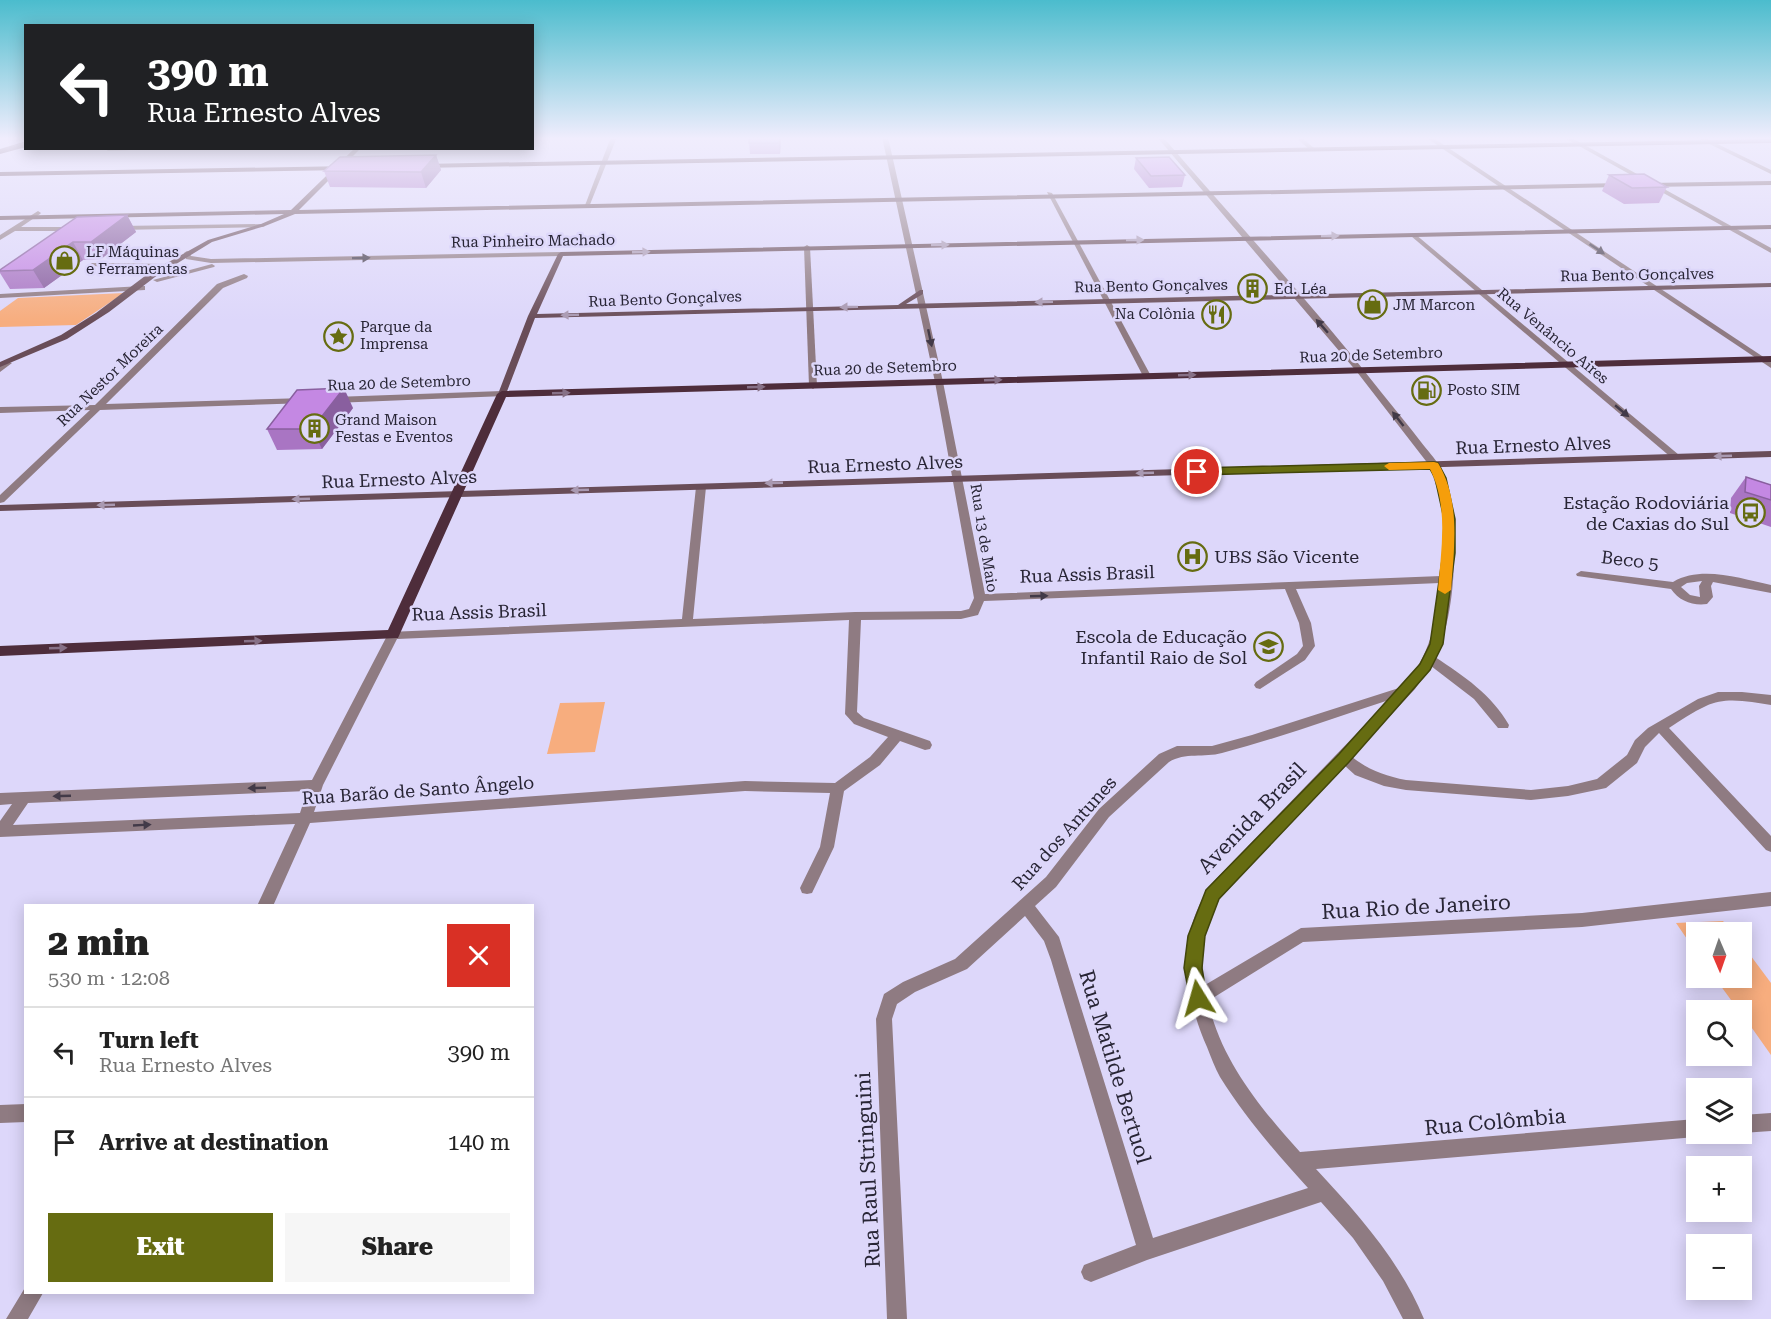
<!DOCTYPE html>
<html lang="en">
<head>
<meta charset="utf-8">
<style>
	:root { --surface:#fff; --page:#f6f6f6; --text:#222; --muted:#767676; --line:#e0e0e0; --accent:#666c11 }
	body { margin:0; font-family:"Roboto Serif",serif; background:var(--page); color:var(--text); height:100vh; display:flex; flex-direction:column; font-size:22px; white-space:nowrap }
	* { box-sizing:border-box; margin:0 }
	p { font-size:20px; color:var(--muted) }
	.icon { flex:none; width:33px; height:33px; fill:none; stroke:currentColor; stroke-width:2; stroke-linecap:round; stroke-linejoin:round }
	.map { position:relative; flex:1; overflow:hidden }
	.drawer { position:absolute; left:24px; top:904px; width:510px; height:390px; display:flex; flex-direction:column; background:var(--surface); border-radius:0px; box-shadow:0 3px 15px #0003 }
	.drawer>* { flex:none }
	.hud { position:absolute; left:24px; top:24px; width:510px; height:126px; border-radius:0px; box-shadow:0 3px 15px #0003; background:#202124; color:#fff; overflow:hidden }
	.needle { width:39px; rotate:178deg }
	.controls { position:absolute; left:1686px; top:922px; display:grid; gap:12px }
	.controls a { display:grid; place-items:center; width:66px; height:66px; border-radius:0px; background:var(--surface); box-shadow:0 3px 15px #0003; font-size:30px }
	.pin { position:absolute; display:grid; place-items:center; width:51px; height:51px; color:#fff; margin:-26px; border:3px solid #fff; border-radius:50%; box-shadow:0 2px 6px #0007 }
	.me { position:absolute; width:66px; margin:-33px; rotate:352deg; stroke-linejoin:round; filter:drop-shadow(0 0 4px #0008) }
	.turn { display:flex; align-items:center; gap:21px; height:126px; padding:0 24px; font-size:27px }
	.turn .icon { width:78px; height:78px; stroke-width:2.5 }
	.turn b { display:block; font-size:42px; line-height:51px }
	.round { display:grid; place-items:center; flex:none; width:63px; height:63px; border-radius:0px; background:var(--page) }
	.summary { display:flex; align-items:center; justify-content:space-between; height:102px; padding:0 24px }
	h1 { font-size:36px; font-weight:800; line-height:45px }
	.cta { display:flex; gap:12px; margin-top:auto; padding:12px 24px }
	.cta a { flex:1; height:69px; border-radius:0px; background:var(--accent); color:#fff; font-size:24px; font-weight:800; line-height:69px; text-align:center }
	.cta a+a { background:var(--page); color:var(--text) }
	ul { padding:0; list-style:none }
	li { display:flex; align-items:center; gap:18px; height:90px; padding:0 24px; border-top:2px solid var(--line) }
	li div { flex:1 }
	li b { display:block; font-size:22px }
	li em { font-style:normal }
	.map>svg:first-child { display:block }
	.green { fill:#f7ad7e }
	.lines { fill:none; stroke-linecap:round; stroke-linejoin:round }
	.street { fill:#8f7b82; fill-rule:evenodd }
	.secondary { fill:#694d58; fill-rule:evenodd }
	.primary { fill:#4e2d3b; fill-rule:evenodd }
	.highway { fill:#361223; fill-rule:evenodd }
	.wall { fill:#a975c3 }
	.shaded-wall { fill:#895f9f }
	.building { fill:#c488e3; stroke:#895f9f; stroke-width:1.5 }
	.oneway { fill:#a999b1 }
	.oneway2 { fill:#423a48 }
	.oneway3 { fill:#877187 }
	.route { fill:#666c11; stroke:#42460b; stroke-width:1.5 }
	.slow { fill:#f59e0b }
	.labels { text-anchor:middle; dominant-baseline:central; stroke-width:5; stroke-linejoin:round; paint-order:stroke }
	.far-street-label { font-size:15px; fill:#282535; stroke:#ddd7fa }
	.far-poi-label { font-size:15px; fill:#282535; stroke:#ddd7fa; text-anchor:start }
	.street-label { font-size:18px; fill:#282535; stroke:#ddd7fa }
	.poi-label { font-size:18px; fill:#282535; stroke:#ddd7fa; text-anchor:end }
	.near-street-label { font-size:21px; fill:#282535; stroke:#ddd7fa }
</style>
</head>
<body>
<div class="map">
<svg width="1771" height="1319" viewBox="0 0 1771 1319">
	<rect width="100%" height="100%" fill="#ddd7fa"/>
	<g class="green">
		<path d="M124 293 76 325 0 327V311L18 298Z"/>
		<path d="M605 702 595 752 547 754 560 703Z"/>
		<path d="M1723 921 1733 933H1696V952L1676 923Z"/>
		<path d="M1742 944 1771 983V1055L1742 1014V1011H1739L1715 978H1742Z"/>
	</g>
	<g class="lines">
		<g class="street">
			<path d="M611 137H617L589 207 584 208Z"/>
			<path d="M882 137H888L943 382 985 594 1441 576 1444 543 1443 517 1438 491 1429 465 1357 372 1157 137H1163C1236 222 1312 304 1381 392 1394 408 1408 425 1421 442 1427 450 1435 458 1440 467 1461 510 1458 615 1435 657 1464 676 1492 695 1509 725L1508 728H1498L1474 699 1431 666 1415 689 1352 757C1369 770 1385 776 1406 780L1531 790 1568 786 1597 779 1627 755 1635 740 1648 728 1698 699 1718 692H1742L1771 695V705C1750 702 1726 696 1706 706 1693 712 1681 720 1669 728L1771 836V852L1766 850 1659 733 1645 747 1637 763 1606 788 1568 796 1531 800 1406 790 1384 786 1355 775 1344 765 1232 882C1206 910 1198 948 1205 985L1301 928 1582 913 1771 892V906L1582 927 1303 942 1208 1001C1220 1059 1261 1109 1300 1152L1696 1119V1134H1703L1696 1137 1316 1169C1358 1214 1400 1261 1424 1319H1403L1383 1281 1353 1238 1321 1202 1147 1260 1091 1282 1084 1279 1081 1272 1084 1265 1136 1245 1051 960 1044 941 1025 916 967 969 915 992 897 1004 892 1019 907 1319H887L876 1019 884 994 903 982 955 959 1046 877 1099 809 1159 754 1177 746H1212L1252 735 1402 687C1430 657 1437 622 1440 583L1296 589 1311 623 1315 646 1305 660 1260 689 1256 688 1254 685 1256 682 1297 654 1303 646 1299 623 1285 589 984 601 978 615 961 619 861 620 857 712 864 718 930 741 932 745 930 749 925 750 900 741 880 765 844 791 834 847 812 893 807 894 802 893 800 888 820 847 830 793 745 791 310 823 273 906H257L295 824 0 837V821L12 804 0 805V793L312 780 389 632 682 619 696 487 701 484 706 487 693 619 855 612 961 611 969 609 974 598 935 382ZM849 620 845 714 854 724 888 737 870 757 835 783 745 781 314 812 323 785 397 639ZM1389 700 1216 879C1175 929 1183 993 1207 1047 1211 1057 1215 1068 1220 1077 1245 1117 1276 1153 1308 1188L1153 1238 1059 937 1035 906 1056 887 1109 817 1169 762C1185 752 1204 758 1222 753 1279 738 1334 718 1389 700ZM307 791 300 813 13 825 28 803Z"/>
			<path d="M1295 137H1301L1315 149 1310 150Z"/>
			<path d="M1425 137H1432L1771 362V368Z"/>
			<path d="M1563 137H1570L1771 248V253Z"/>
			<path d="M1695 137H1703L1771 170V174Z"/>
			<path d="M177 148 108 151 105 149 106 148Z"/>
			<path d="M1047 192 1052 193 1151 376 1150 378 1143 376Z"/>
			<path d="M38 211 41 213 40 214 21 227H75L78 229 75 231H15L0 240V235Z"/>
			<path d="M265 224V226L263 227 119 230 116 228 119 226Z"/>
			<path d="M1411 234H1415L1679 455V459H1673L1411 236Z"/>
			<path d="M807 245 810 247 817 386 813 389 809 386 804 247Z"/>
			<path d="M187 251 189 252 191 256 211 259 561 252 564 254 561 256 211 263 186 259 184 253Z"/>
			<path d="M92 263 167 264 170 266 167 268 90 266 89 265Z"/>
			<path d="M212 264 215 266 214 267 157 282 153 280Z"/>
			<path d="M244 274 248 276 247 278 223 288 106 404 305 398 308 399V403L100 410 4 502 0 503V495L90 410 0 413V407L95 405 217 284Z"/>
			<path d="M142 286H145V290L0 298V294Z"/>
			<path d="M5 361 12 363 0 372V366Z"/>
			<path d="M502 391 505 392V396L334 403 330 400 334 397Z"/>
			<path d="M1581 571 1673 582C1702 565 1741 579 1771 585V593L1713 582 1711 586 1713 597 1707 604C1693 606 1679 601 1671 589L1577 576 1576 574ZM1702 581 1699 586 1700 597 1690 595 1681 587 1687 583Z"/>
			<path d="M26 1104V1122L0 1123V1105Z"/>
			<path d="M1771 1113V1131L1742 1133V1115Z"/>
			<path d="M26 1286V1293H43L28 1319H6Z"/>
		</g>
		<g class="secondary">
			<path d="M355 148H361L299 210 1620 183 1623 185 1620 187 295 214 265 226 212 242 155 277 109 312 67 339 0 367V362L61 335 96 313 149 273 208 240 261 224 284 214 0 220V216L291 210Z"/>
			<path d="M1771 181V185L1649 187 1646 185 1649 183Z"/>
			<path d="M1771 225V229L563 256 537 314 898 305 920 290H923V294L906 304 1771 283V287L535 318 506 394 502 397 498 394 528 316 558 254 561 252Z"/>
			<path d="M1771 451V457L0 511V505Z"/>
		</g>
		<g class="primary">
			<path d="M1771 139V143L421 168 417 166 421 164Z"/>
			<path d="M349 166 346 170 0 176V172Z"/>
			<path d="M1771 356V362L506 397 398 638 0 656V646L388 630 497 394 502 391Z"/>
		</g>
		<path class="highway" d="M23 142H26V147L0 154V149Z"/>
	</g>
	<g class="wall">
		<path d="M749 137H781L780 154H750L749 143Z"/>
		<path d="M436 155 441 170 426 188 330 187 324 171Z"/>
		<path d="M1136 158 1185 175 1182 187 1149 188 1134 169Z"/>
		<path d="M1609 175 1667 187 1659 203 1624 204 1602 191Z"/>
		<path d="M127 215 136 232 101 259 83 260 44 288 10 289 0 273V270Z"/>
		<path d="M353 408 322 449 277 450 267 429Z"/>
		<path d="M1746 477 1771 485V527L1730 513 1731 498Z"/>
	</g>
	<g class="shaded-wall">
		<path d="M780 137H781L780 154 779 143Z"/>
		<path d="M436 155 441 170 426 188 421 172Z"/>
		<path d="M127 215 136 232 101 259 91 242Z"/>
		<path d="M73 242 83 260 44 288 33 270Z"/>
		<path d="M344 388 353 408 322 449 312 429Z"/>
	</g>
	<g class="building">
		<path d="M749 137H780L779 143H749Z"/>
		<path d="M436 155 421 172 324 171 340 157Z"/>
		<path d="M1169 157 1185 175 1151 176 1136 158Z"/>
		<path d="M1644 174 1667 187 1632 188 1609 175Z"/>
		<path d="M127 215 91 242H73L33 270 0 271V270L77 217Z"/>
		<path d="M344 388 312 429H267L297 390Z"/>
		<path d="M1746 477 1771 485V500L1745 492Z"/>
	</g>
	<defs><path id="oneway-solid" d="M-6-.8H1V-3.2L6.5 0L1 3.2V.8H-6Z" transform="scale(1.5)"/></defs>
	<g class="oneway">
		<use href="#oneway-solid" transform="translate(1330 236) rotate(-1)"/>
		<use href="#oneway-solid" transform="translate(1135 240) rotate(-1)"/>
		<use href="#oneway-solid" transform="translate(940 245) rotate(-1)"/>
		<use href="#oneway-solid" transform="translate(641 252) rotate(-2)"/>
		<use href="#oneway-solid" transform="translate(1044 302) rotate(179)"/>
		<use href="#oneway-solid" transform="translate(849 307) rotate(179)"/>
		<use href="#oneway-solid" transform="translate(570 315) rotate(178)"/>
		<use href="#oneway-solid" transform="translate(1723 456) rotate(178)"/>
		<use href="#oneway-solid" transform="translate(1145 473) rotate(178)"/>
		<use href="#oneway-solid" transform="translate(774 483) rotate(178)"/>
		<use href="#oneway-solid" transform="translate(580 490) rotate(178)"/>
		<use href="#oneway-solid" transform="translate(301 499) rotate(178)"/>
		<use href="#oneway-solid" transform="translate(106 505) rotate(178)"/>
	</g>
	<g class="oneway2">
		<use href="#oneway-solid" transform="translate(1597 249) rotate(34)"/>
		<use href="#oneway-solid" transform="translate(361 258) rotate(-1)"/>
		<use href="#oneway-solid" transform="translate(1322 326) rotate(-131)"/>
		<use href="#oneway-solid" transform="translate(930 338) rotate(78)"/>
		<use href="#oneway-solid" transform="translate(1622 411) rotate(40)"/>
		<use href="#oneway-solid" transform="translate(1398 419) rotate(-128)"/>
		<use href="#oneway-solid" transform="translate(1039 596) rotate(-2)"/>
		<use href="#oneway-solid" transform="translate(257 788) rotate(178)"/>
		<use href="#oneway-solid" transform="translate(62 796) rotate(178)"/>
		<use href="#oneway-solid" transform="translate(142 825) rotate(-3)"/>
	</g>
	<g class="oneway3">
		<use href="#oneway-solid" transform="translate(1187 375) rotate(-2)"/>
		<use href="#oneway-solid" transform="translate(993 380) rotate(-2)"/>
		<use href="#oneway-solid" transform="translate(756 387) rotate(-2)"/>
		<use href="#oneway-solid" transform="translate(561 393) rotate(-2)"/>
		<use href="#oneway-solid" transform="translate(253 641) rotate(-2)"/>
		<use href="#oneway-solid" transform="translate(58 648) rotate(-2)"/>
	</g>
	<linearGradient id="sky" x2="0" y2="1"><stop stop-color="#4bbccd"/><stop offset="0.43" stop-color="#f0edfd"/><stop offset="1" stop-color="#f0edfd" stop-opacity="0"/></linearGradient>
	<rect width="1771" height="322" fill="url(#sky)"/>
	<path class="route" d="M1434 462 1438 463 1446 478 1455 519V553L1443 644 1430 670 1349 762 1219 899 1205 936 1202 968 1207 998 1204 1004 1198 1006 1191 1004 1184 968 1188 936 1206 890 1339 754 1420 664 1430 644 1443 553 1444 519 1435 478 1430 469 1197 475 1191 472 1197 468Z"/>
	<path class="slow" d="M1434 462 1438 463C1461 501 1454 548 1451 590L1445 594 1438 590C1441 549 1449 507 1430 469L1389 470 1384 466 1389 463Z"/>
	<defs>
		<symbol id="shop-ring" viewBox="-11 -11 22 22"><circle r="9.5" fill="#ddd7fa" stroke="#666c11" stroke-width="1.5"/><path d="M-5-2.5h2.3a2.7 3.5 0 0 1 5.4 0H5L5.5 6h-11ZM-1.5-2.5h3a1.5 2.3 0 0 0-3 0Z" fill="#666c11"/></symbol>
		<symbol id="building-ring" viewBox="-11 -11 22 22"><circle r="9.5" fill="#ddd7fa" stroke="#666c11" stroke-width="1.5"/><path d="M-4-6H4V6H1V3H-1V6H-4ZM-2.5-4.3h1.7v1.8h-1.7ZM.8-4.3h1.7v1.8H.8ZM-2.5-1h1.7V.8h-1.7ZM.8-1h1.7V.8H.8Z" fill="#666c11"/></symbol>
		<symbol id="restaurant-ring" viewBox="-11 -11 22 22"><circle r="9.5" fill="#ddd7fa" stroke="#666c11" stroke-width="1.5"/><path d="M-5-6h1v4h1v-4h1v4h1v-4h1v5L-1.5 .5V6h-2V.5L-5-1ZM5-6V6H3V1.5H1.5Q1.5-4 5-6Z" fill="#666c11"/></symbol>
		<symbol id="sight-ring" viewBox="-11 -11 22 22"><circle r="9.5" fill="#ddd7fa" stroke="#666c11" stroke-width="1.5"/><path d="M0-6L1.8-2.2L6-1.7L2.9 1.2L3.7 5.4L0 3.3L-3.7 5.4L-2.9 1.2L-6-1.7L-1.8-2.2Z" fill="#666c11"/></symbol>
		<symbol id="fuel-ring" viewBox="-11 -11 22 22"><circle r="9.5" fill="#ddd7fa" stroke="#666c11" stroke-width="1.5"/><path d="M-5.5-6h7V0h2V4h1.3V-2.5L3-4.5l.8-.8L6-3V5H2.5V1h-1V6h-7ZM-4.2-4.7v3.2H.2V-4.7Z" fill="#666c11"/></symbol>
		<symbol id="bus-ring" viewBox="-11 -11 22 22"><circle r="9.5" fill="#ddd7fa" stroke="#666c11" stroke-width="1.5"/><path d="M-5-6H5V4H4V6H2V4H-2V6H-4V4H-5ZM-3.5-4V0h7V-4ZM-3.5 1.2v1.5H-2V1.2ZM2 1.2v1.5H3.5V1.2Z" fill="#666c11"/></symbol>
		<symbol id="hospital-ring" viewBox="-11 -11 22 22"><circle r="9.5" fill="#ddd7fa" stroke="#666c11" stroke-width="1.5"/><path d="M-5-5h3v3.5h4V-5h3V5h-3V1.5h-4V5h-3Z" fill="#666c11"/></symbol>
		<symbol id="school-ring" viewBox="-11 -11 22 22"><circle r="9.5" fill="#ddd7fa" stroke="#666c11" stroke-width="1.5"/><path d="M0-5L7-2L0 1L-7-2ZM-4 1L0 2.5L4 1V4Q0 6-4 4Z" fill="#666c11"/></symbol>
	</defs>
	<g fill-rule="evenodd">
		<use href="#shop-ring" x="48" y="244" width="33" height="33"/>
		<use href="#building-ring" x="1236" y="272" width="33" height="33"/>
		<use href="#shop-ring" x="1356" y="288" width="33" height="33"/>
		<use href="#restaurant-ring" x="1200" y="298" width="33" height="33"/>
		<use href="#sight-ring" x="322" y="320" width="33" height="33"/>
		<use href="#fuel-ring" x="1410" y="374" width="33" height="33"/>
		<use href="#building-ring" x="298" y="412" width="33" height="33"/>
		<use href="#bus-ring" x="1734" y="496" width="33" height="33"/>
		<use href="#hospital-ring" x="1176" y="540" width="33" height="33"/>
		<use href="#school-ring" x="1252" y="630" width="33" height="33"/>
	</g>
	<g class="labels">
		<g class="far-street-label">
			<text transform="translate(533 241) rotate(-1)">Rua Pinheiro Machado</text>
			<text transform="translate(1637 275) rotate(-1)">Rua Bento Gonçalves</text>
			<text transform="translate(1151 286) rotate(-1)">Rua Bento Gonçalves</text>
			<text transform="translate(665 299) rotate(-2)">Rua Bento Gonçalves</text>
			<text transform="translate(1553 336) rotate(40)">Rua Venâncio Aires</text>
			<text transform="translate(1371 355) rotate(-2)">Rua 20 de Setembro</text>
			<text transform="translate(885 368) rotate(-2)">Rua 20 de Setembro</text>
			<text transform="translate(110 375) rotate(-44)">Rua Nestor Moreira</text>
			<text transform="translate(399 383) rotate(-2)">Rua 20 de Setembro</text>
			<text transform="translate(984 538) rotate(81)">Rua 13 de Maio</text>
		</g>
		<g class="far-poi-label">
			<text x="86" y="252">LF Máquinas<tspan x="86" dy="17">e Ferramentas</tspan></text>
			<text x="1274" y="289">Ed. Léa</text>
			<text x="1393" y="305">JM Marcon</text>
			<text x="1195" y="314" text-anchor="end">Na Colônia</text>
			<text x="360" y="327">Parque da<tspan x="360" dy="17">Imprensa</tspan></text>
			<text x="1447" y="390">Posto SIM</text>
			<text x="335" y="420">Grand Maison<tspan x="335" dy="17">Festas e Eventos</tspan></text>
		</g>
		<g class="street-label">
			<text transform="translate(1533 445) rotate(-2)">Rua Ernesto Alves</text>
			<text transform="translate(885 464) rotate(-2)">Rua Ernesto Alves</text>
			<text transform="translate(399 479) rotate(-2)">Rua Ernesto Alves</text>
			<text transform="translate(1630 560) rotate(7)">Beco 5</text>
			<text transform="translate(1087 574) rotate(-2)">Rua Assis Brasil</text>
			<text transform="translate(479 612) rotate(-2)">Rua Assis Brasil</text>
			<text transform="translate(418 790) rotate(-4)">Rua Barão de Santo Ângelo</text>
			<text transform="translate(1064 833) rotate(-48)">Rua dos Antunes</text>
		</g>
		<g class="poi-label">
			<text x="1729" y="502">Estação Rodoviária<tspan x="1729" dy="21">de Caxias do Sul</tspan></text>
			<text x="1214" y="556" text-anchor="start">UBS São Vicente</text>
			<text x="1247" y="636">Escola de Educação<tspan x="1247" dy="21">Infantil Raio de Sol</tspan></text>
		</g>
		<g class="near-street-label">
			<text transform="translate(1252 818) rotate(-46)">Avenida Brasil</text>
			<text transform="translate(1416 907) rotate(-3)">Rua Rio de Janeiro</text>
			<text transform="translate(1115 1067) rotate(73)">Rua Matilde Bertuol</text>
			<text transform="translate(1495 1122) rotate(-5)">Rua Colômbia</text>
			<text transform="translate(868 1170) rotate(-93)">Rua Raul Stringuini</text>
		</g>
	</g>
</svg>
<div class="controls">
<a><svg class="needle" viewBox="-14 -14 28 28"><path d="M0-13l5 13h-10z" fill="#e53935"/><path d="M0 13l5-13h-10z" fill="#767676"/></svg></a>
<a><svg class="icon" aria-label="search" viewBox="0 0 24 24"><circle cx="10" cy="10" r="6"/><path d="M15 15l6 6"/></svg></a>
<a><svg class="icon" aria-label="layers" viewBox="0 0 24 24"><path d="M12 4l9 5-9 5-9-5zM3 14l9 5 9-5"/></svg></a>
<a>+</a>
<a>−</a>
</div>
<div class="pin" style="left:1197px;top:472px;background:#d93025"><svg class="icon" aria-label="arrive" viewBox="0 0 24 24"><path d="M6 21V4h12l-3 4 3 4H6"/></svg></div>
<svg class="me" style="left:1198px;top:998px" viewBox="-20 -20 40 40"><path d="M0-17L14 15 0 8-14 15z" fill="#666c11" stroke="#fff" stroke-width="4"/></svg>
<div class="hud">
<div class="turn"><svg class="icon" aria-label="left" viewBox="0 0 24 24"><path d="M17 20v-9H6M10 6l-5 5 5 5"/></svg><div><b>390 m</b>Rua Ernesto Alves</div></div>
</div>
<section class="drawer">
<div class="summary"><div><h1>2 min</h1><p>530 m · 12:08</p></div><a class="round" style="background:#d93025;color:#fff"><svg class="icon" aria-label="close" viewBox="0 0 24 24"><path d="M6 6l12 12M18 6L6 18"/></svg></a></div>
<ul>
<li><svg class="icon" aria-label="left" viewBox="0 0 24 24"><path d="M17 20v-9H6M10 6l-5 5 5 5"/></svg><div><b>Turn left</b><p>Rua Ernesto Alves</p></div><em>390 m</em></li>
<li><svg class="icon" aria-label="arrive" viewBox="0 0 24 24"><path d="M6 21V4h12l-3 4 3 4H6"/></svg><div><b>Arrive at destination</b></div><em>140 m</em></li>
</ul>
<div class="cta"><a>Exit</a><a>Share</a></div>
</section>
</div>
</body>
</html>
